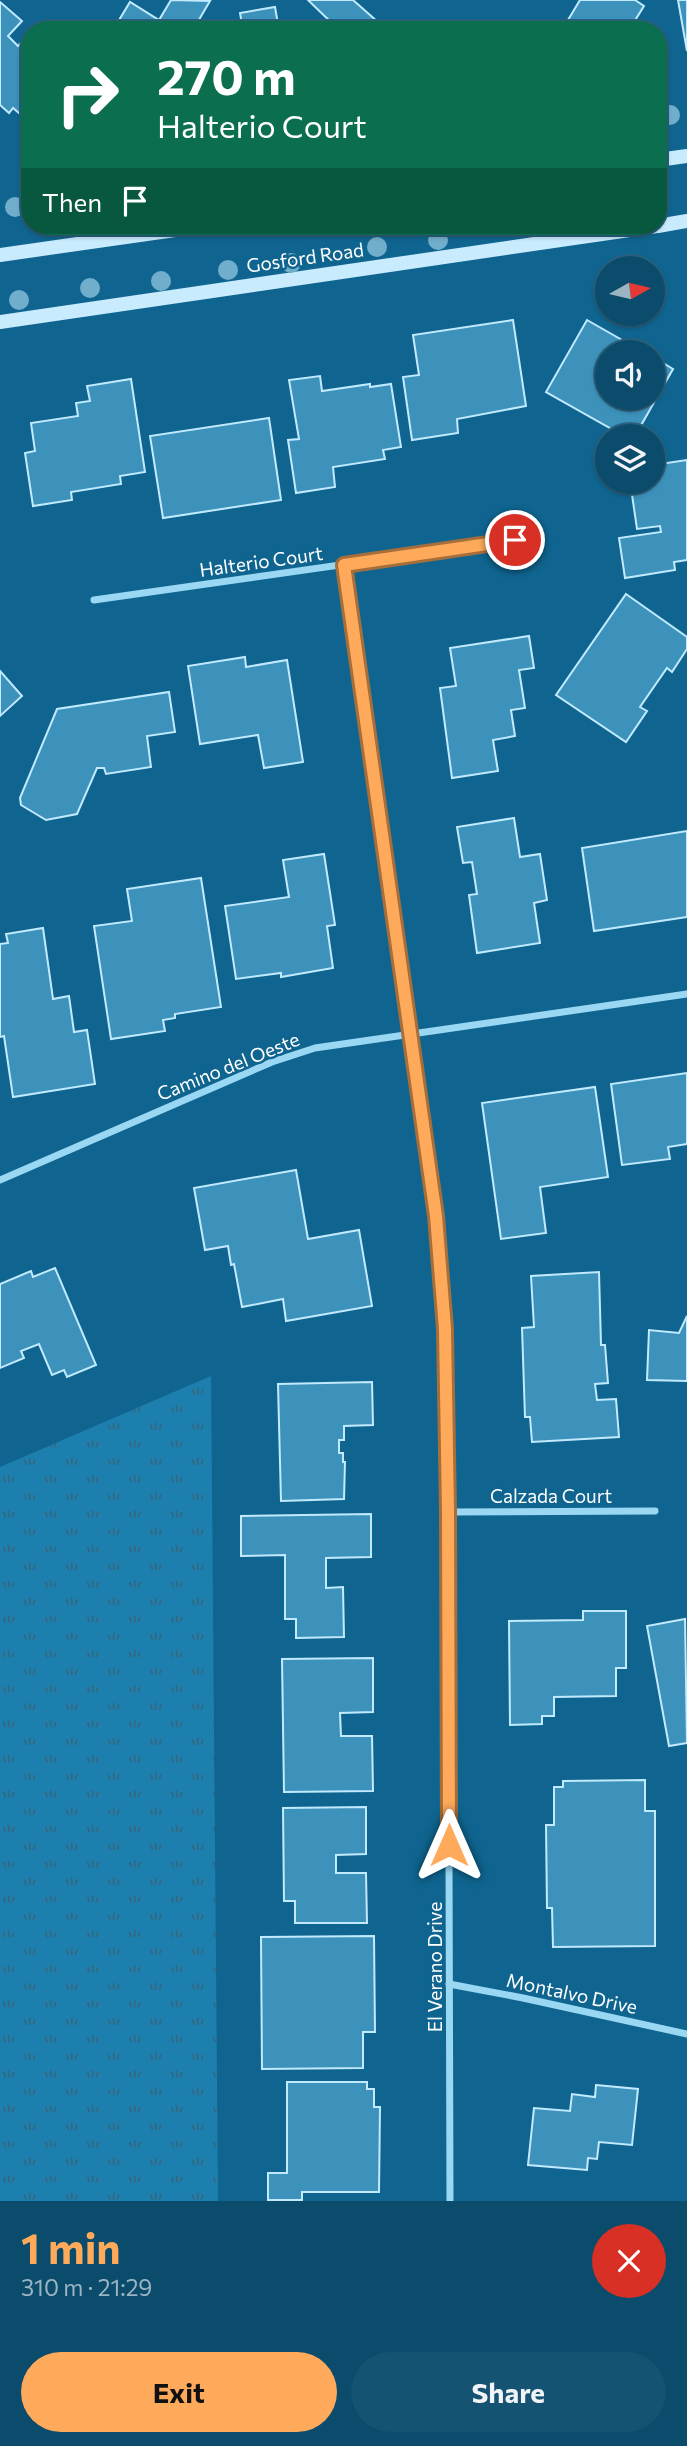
<!DOCTYPE html>
<html lang="en">
<head>
<meta charset="utf-8">
<style>
	:root { --surface:#0b4c6c; --page:#145372; --text:#f1f3f6; --muted:#9ab4c2; --line:#2b637f; --accent:#ffaa5b }
	body { margin:0; font-family:Commissioner,sans-serif; background:var(--page); color:var(--text); height:100vh; display:flex; flex-direction:column; font-size:26px; white-space:nowrap }
	* { box-sizing:border-box; margin:0 }
	p { font-size:23px; color:var(--muted) }
	.icon { flex:none; width:38px; height:38px; fill:none; stroke:currentColor; stroke-width:2; stroke-linecap:round; stroke-linejoin:round }
	.map { position:relative; height:2201px; overflow:hidden }
	.sheet { display:flex; flex-direction:column; background:var(--surface); flex:1 }
	.sheet>* { flex:none }
	.banner { position:absolute; left:21px; top:21px; width:646px; height:214px; border-radius:28px; box-shadow:0 2px 5px #0004,0 0 0 2px var(--line); background:#0b6e4f; color:#fff; overflow:hidden }
	.needle { width:46px; rotate:82deg }
	.buttons { position:absolute; left:595px; top:256px; display:grid; gap:14px }
	.buttons a { display:grid; place-items:center; width:70px; height:70px; border-radius:50%; background:var(--surface); box-shadow:0 2px 5px #0004,0 0 0 2px var(--line); font-size:35px }
	.pin { position:absolute; display:grid; place-items:center; width:60px; height:60px; color:#fff; margin:-30px; border:4px solid #fff; border-radius:50%; box-shadow:0 2px 7px #0007 }
	.me { position:absolute; width:77px; margin:-38px; rotate:0deg; stroke-linejoin:round; filter:drop-shadow(0 0 5px #0008) }
	.turn { display:flex; align-items:center; gap:24px; height:147px; padding:0 21px; font-size:32px }
	.turn .icon { width:91px; height:91px; stroke-width:2.5 }
	.turn b { display:block; font-size:49px; line-height:60px }
	.then { display:flex; align-items:center; height:66px; padding:0 21px; background:#0003; gap:14px; font-size:26px }
	.round { display:grid; place-items:center; flex:none; width:74px; height:74px; border-radius:37px; background:var(--page) }
	.head { display:flex; align-items:center; justify-content:space-between; height:119px; padding:0 21px }
	h1 { font-size:42px; font-weight:700; line-height:52px; color:var(--accent) }
	.cta { display:flex; gap:14px; margin-top:auto; padding:14px 21px }
	.cta a { flex:1; height:80px; border-radius:42px; background:var(--accent); color:#111; font-size:28px; font-weight:700; line-height:80px; text-align:center }
	.cta a+a { background:var(--page); color:var(--text) }
	.map>svg:first-child { display:block }
	.grass { fill:url(#grass-tufts) }
	.building { fill:#3c92bb; stroke:#c1eafe; stroke-width:2 }
	.lines { fill:none; stroke-linecap:round; stroke-linejoin:round }
	.minor { stroke:#99d7f3; stroke-width:7 }
	.secondary { stroke:#c8ebfd; stroke-width:14 }
	.tree { fill:#71aecc }
	.route-casing { stroke:#a66e3b; stroke-width:18 }
	.route { stroke:#ffaa5b; stroke-width:12 }
	.labels { text-anchor:middle; dominant-baseline:central; stroke-width:5; stroke-linejoin:round; paint-order:stroke }
	.street-label { font-size:19px; fill:#fff; stroke:#0f6590 }
</style>
</head>
<body>
<div class="map">
<svg width="687" height="2201" viewBox="0 0 687 2201">
	<defs>
		<pattern id="grass-tufts" width="24" height="20" patternUnits="userSpaceOnUse" patternTransform="scale(1.75)"><rect width="24" height="20" fill="#1d7fae"/><path d="M3 7l-1-3M5 7V3M7 7l1-3M15 17l-1-3M17 17v-4M19 17l1-3" fill="none" stroke="#326882"/></pattern>
	</defs>
	<rect width="100%" height="100%" fill="#0f6590"/>
	<path class="grass" d="M211 1376 218 2201H0V1467Z"/>
	<g class="building">
		<path d="M171 0 210 1 193 30H113L130 2 159 20Z"/>
		<path d="M308 0H353L387 30H339Z"/>
		<path d="M580 0H635L644 6 629 30H562Z"/>
		<path d="M678 0H687V51Z"/>
		<path d="M0 2 22 21 8 36 18 46 30 33V117L27 120 13 108 9 113 0 105Z"/>
		<path d="M275 7 279 30H243L240 13Z"/>
		<path d="M513 320 526 406 457 419 458 433 412 440 403 377 419 375 413 335Z"/>
		<path d="M587 320 643 352H607V397H653V357L673 369 635 436H624L546 392Z"/>
		<path d="M320 376 322 391 370 384V387L391 384 401 447 383 450 385 459 333 467 335 487 296 493 288 440 299 439 289 380Z"/>
		<path d="M131 379 145 472 120 476 121 484 71 492 72 500 33 506 25 453 35 451 31 423 78 416 76 403 90 401 87 386Z"/>
		<path d="M269 418 281 500 163 518 150 436Z"/>
		<path d="M687 460V560L674 562 675 570 625 578 619 538 661 532 660 526 637 529 630 481H653V465Z"/>
		<path d="M626 594 687 637V649L672 672 667 668 640 707 647 711 626 742 556 695Z"/>
		<path d="M529 636 534 668 519 670 525 708 511 710 515 736 493 740 498 771 452 778 440 688 456 686 450 648Z"/>
		<path d="M245 657 246 667 287 660 303 762 264 768 258 735 200 744 188 666Z"/>
		<path d="M0 671 22 696 0 716Z"/>
		<path d="M169 692 175 732 147 736 151 767 106 774 104 768H97L77 814 46 820 21 805 20 798 57 709Z"/>
		<path d="M514 818 520 857 540 854 547 900 534 903 540 943 477 953 469 895 477 894 472 862 463 863 457 827Z"/>
		<path d="M687 831V917L594 931 582 848Z"/>
		<path d="M324 854 335 925 327 926 333 968 281 977V973L236 979 225 906 289 897 283 860Z"/>
		<path d="M201 878 221 1007 175 1014V1018L163 1020 165 1031 111 1039 94 926 132 921 127 889Z"/>
		<path d="M43 928 53 999 69 996 74 1032 87 1030 95 1084 13 1097 4 1036 0 1037V944L8 943 6 934Z"/>
		<path d="M687 1073V1144L668 1147 670 1159 622 1165 611 1084Z"/>
		<path d="M595 1087 608 1177 540 1187 546 1233 501 1239 482 1103Z"/>
		<path d="M296 1170 308 1239 359 1230 372 1306 286 1321 283 1299 242 1307 234 1264 231 1265 228 1246 205 1250 194 1188Z"/>
		<path d="M55 1268 96 1365 67 1377 64 1370 52 1375 39 1344 21 1351 24 1358 0 1368V1284L31 1271 33 1277Z"/>
		<path d="M599 1272 601 1345H605L608 1383 595 1384 597 1400 616 1399 619 1437 532 1442 530 1417H525L522 1328 534 1327 531 1276Z"/>
		<path d="M687 1316V1381L647 1380 649 1330 679 1333Z"/>
		<path d="M372 1382 373 1425 344 1426V1440H339V1453H343V1462H345L344 1499 281 1501 278 1384Z"/>
		<path d="M371 1514V1557L326 1558V1588L343 1587 344 1637 296 1638V1619H285V1555L241 1556V1516Z"/>
		<path d="M583 1611H626V1668H616V1696L554 1697V1716H542V1724L510 1725 509 1621 583 1620Z"/>
		<path d="M685 1619 687 1743 669 1746 647 1626Z"/>
		<path d="M373 1658V1712L340 1713 341 1736H372L373 1791 284 1792 282 1659Z"/>
		<path d="M645 1780V1811H655V1946L553 1947 552 1908H547L546 1825H554V1787H563V1781Z"/>
		<path d="M366 1807V1854L336 1855V1873H366L367 1923H295V1901H284L283 1808Z"/>
		<path d="M374 1936 375 2032H363V2068L262 2069 261 1937Z"/>
		<path d="M287 2082H367V2089H374V2107H380L379 2192H302V2200H268V2173H287Z"/>
		<path d="M596 2085 638 2089 632 2145 599 2142 597 2159 588 2158 587 2170 528 2165 534 2108 570 2111 572 2094 595 2097Z"/>
	</g>
	<g class="lines">
		<g class="minor">
			<path d="M344 565 436 1216 445 1329 448 1512 450 2201"/>
			<path d="M94 600 515 540"/>
			<path d="M0 1180 272 1062 315 1048 687 994"/>
			<path d="M448 1512 655 1511"/>
			<path d="M449 1984 523 1998 687 2034"/>
		</g>
		<g class="secondary">
			<path d="M658 160 687 156"/>
			<path d="M658 226 687 221"/>
			<path d="M0 255 203 226"/>
			<path d="M0 322 657 226"/>
		</g>
	</g>
	<g class="tree">
		<circle cx="670" cy="115" r="10"/>
		<circle cx="15" cy="207" r="10"/>
		<circle cx="438" cy="240" r="10"/>
		<circle cx="377" cy="247" r="10"/>
		<circle cx="291" cy="263" r="10"/>
		<circle cx="228" cy="270" r="10"/>
		<circle cx="161" cy="281" r="10"/>
		<circle cx="90" cy="288" r="10"/>
		<circle cx="19" cy="300" r="10"/>
	</g>
	<g class="lines">
		<defs>
			<path id="route" d="M449 1845 448 1512 445 1329 436 1216 344 565 515 540"/>
		</defs>
		<use href="#route" class="route-casing"/>
		<use href="#route" class="route"/>
	</g>
	<g class="labels">
		<g class="street-label">
			<text transform="translate(305 257) rotate(-8)">Gosford Road</text>
			<text transform="translate(261 561) rotate(-8)">Halterio Court</text>
			<text transform="translate(228 1066) rotate(-22)">Camino del Oeste</text>
			<text x="551" y="1495">Calzada Court</text>
			<text transform="translate(434 1967) rotate(-90)">El Verano Drive</text>
			<text transform="translate(572 1993) rotate(12)">Montalvo Drive</text>
		</g>
	</g>
</svg>
<div class="buttons">
<a><svg class="needle" viewBox="-14 -14 28 28"><path d="M0-13l5 13h-10z" fill="#e53935"/><path d="M0 13l5-13h-10z" fill="#9ab4c2"/></svg></a>
<a><svg class="icon" aria-label="sound" viewBox="0 0 24 24"><path d="M4 9h4l5-4v14l-5-4H4zM17 9q2 3 0 6"/></svg></a>
<a><svg class="icon" aria-label="layers" viewBox="0 0 24 24"><path d="M12 4l9 5-9 5-9-5zM3 14l9 5 9-5"/></svg></a>
</div>
<div class="pin" style="left:515px;top:540px;background:#d93025"><svg class="icon" aria-label="arrive" viewBox="0 0 24 24"><path d="M6 21V4h12l-3 4 3 4H6"/></svg></div>
<svg class="me" style="left:449px;top:1845px" viewBox="-20 -20 40 40"><path d="M0-17L14 15 0 8-14 15z" fill="#ffaa5b" stroke="#fff" stroke-width="4"/></svg>
<div class="banner">
<div class="turn"><svg class="icon" aria-label="right" viewBox="0 0 24 24"><path d="M7 20v-9h11M14 6l5 5-5 5"/></svg><div><b>270 m</b>Halterio Court</div></div>
<div class="then">Then<svg class="icon" aria-label="arrive" viewBox="0 0 24 24"><path d="M6 21V4h12l-3 4 3 4H6"/></svg></div>
</div>
</div>
<section class="sheet">
<div class="head"><div><h1>1 min</h1><p>310 m · 21:29</p></div><a class="round" style="background:#d93025;color:#fff"><svg class="icon" aria-label="close" viewBox="0 0 24 24"><path d="M6 6l12 12M18 6L6 18"/></svg></a></div>
<div class="cta"><a>Exit</a><a>Share</a></div>
</section>
</body>
</html>
